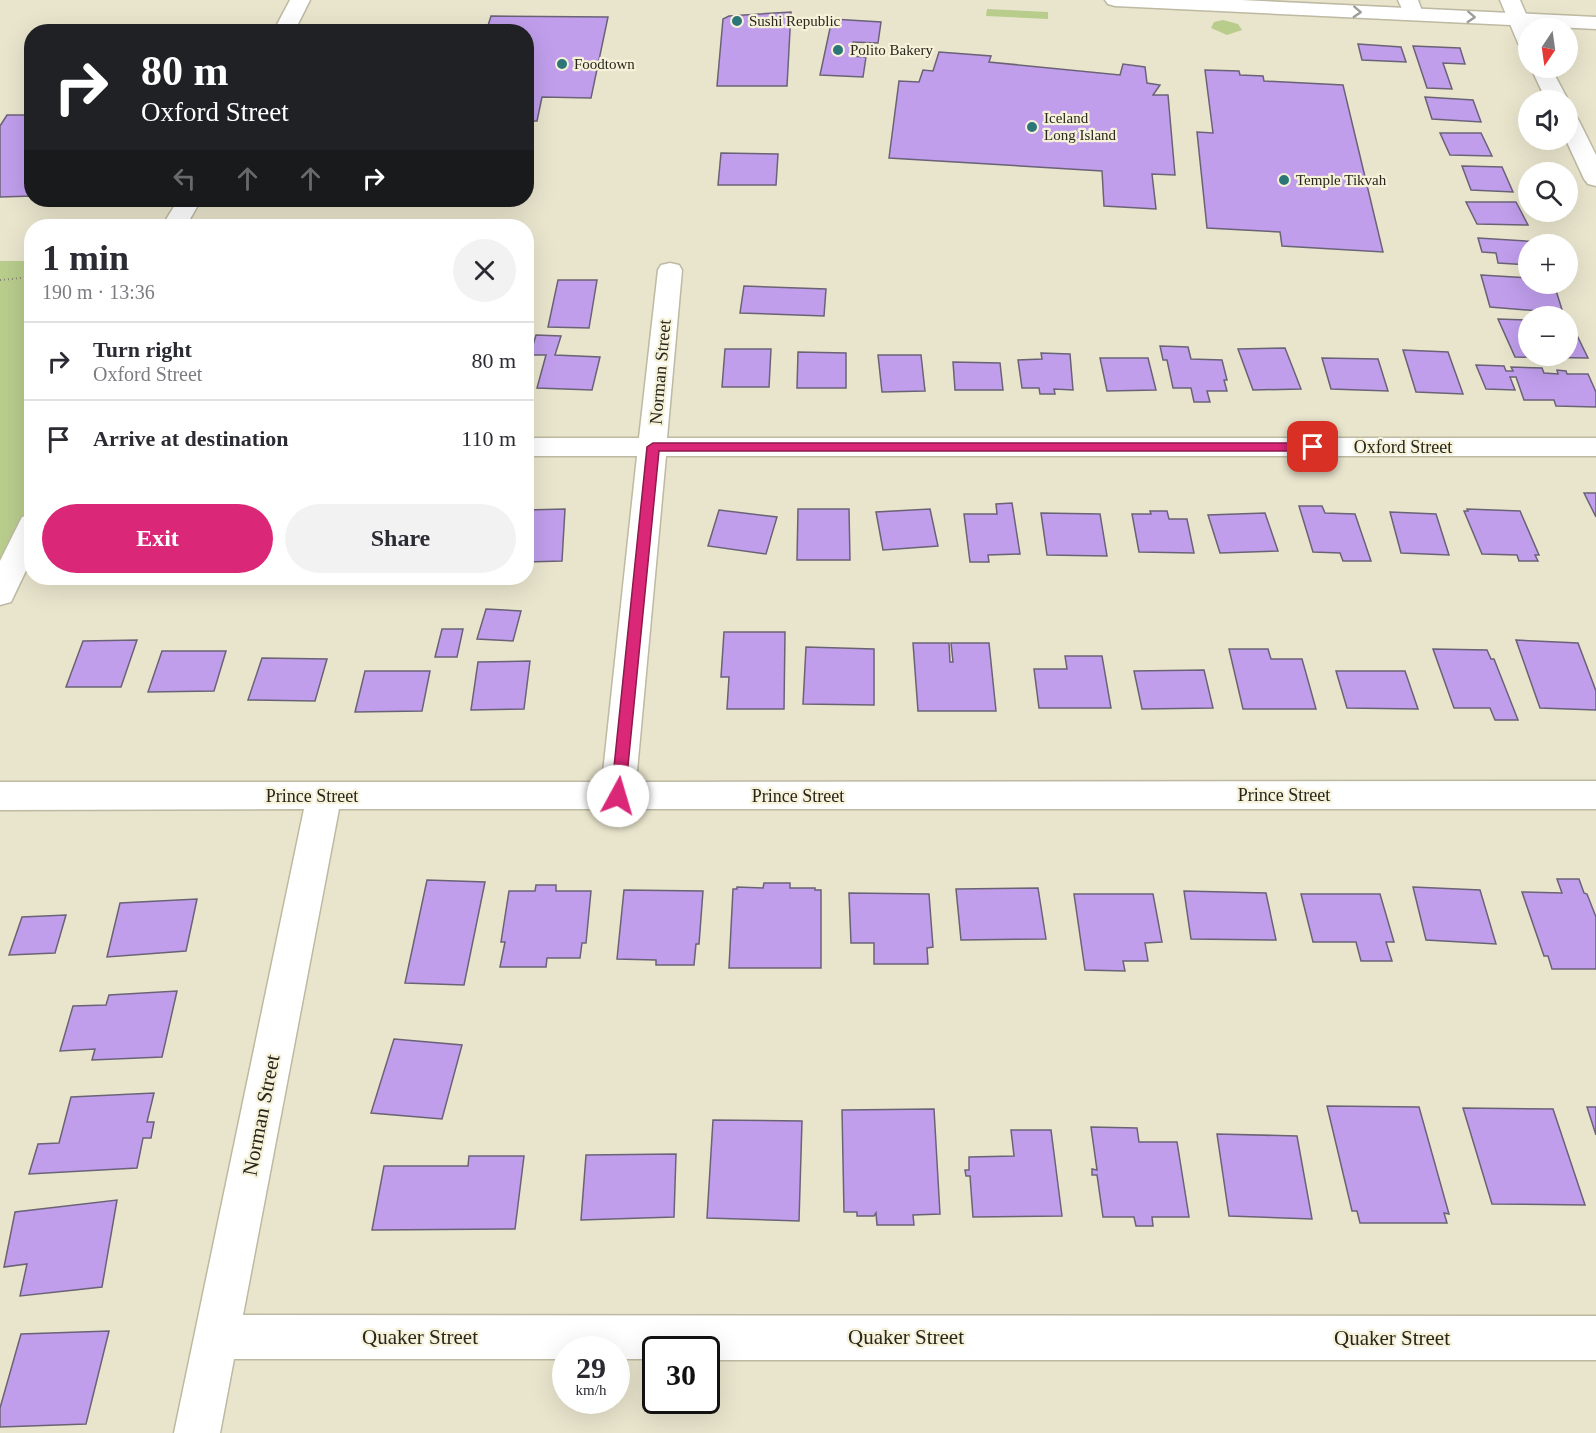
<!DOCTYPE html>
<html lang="en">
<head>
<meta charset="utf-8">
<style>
	:root { --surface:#fff; --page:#f2f2f3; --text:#2b2b33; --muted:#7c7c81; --line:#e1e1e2; --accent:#db2777 }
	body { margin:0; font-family:Georgia,serif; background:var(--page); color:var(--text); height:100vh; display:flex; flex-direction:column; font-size:22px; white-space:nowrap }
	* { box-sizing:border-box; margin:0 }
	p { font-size:20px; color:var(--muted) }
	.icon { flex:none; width:33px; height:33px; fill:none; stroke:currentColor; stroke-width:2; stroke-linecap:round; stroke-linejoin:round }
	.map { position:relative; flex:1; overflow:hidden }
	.drawer { position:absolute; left:24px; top:219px; width:510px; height:366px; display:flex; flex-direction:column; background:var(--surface); border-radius:24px; box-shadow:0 6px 24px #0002 }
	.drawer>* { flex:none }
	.guide { position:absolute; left:24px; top:24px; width:510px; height:183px; border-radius:24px; box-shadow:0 6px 24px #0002; background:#202124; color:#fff; overflow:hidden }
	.needle { width:39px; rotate:193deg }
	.fabs { position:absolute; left:1518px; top:18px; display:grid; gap:12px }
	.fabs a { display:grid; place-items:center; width:60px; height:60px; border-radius:50%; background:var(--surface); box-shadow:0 6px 24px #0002; font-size:30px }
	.speed { position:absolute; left:552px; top:1336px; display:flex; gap:12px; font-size:30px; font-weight:700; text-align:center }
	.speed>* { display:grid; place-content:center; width:78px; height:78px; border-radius:50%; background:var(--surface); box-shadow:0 6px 24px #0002; line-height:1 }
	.speed small { font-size:15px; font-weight:400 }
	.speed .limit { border:3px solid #111; border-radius:9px; background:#fff; color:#111 }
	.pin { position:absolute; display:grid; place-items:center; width:51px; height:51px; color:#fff; margin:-26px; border-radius:12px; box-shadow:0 3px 9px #0006 }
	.me { position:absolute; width:66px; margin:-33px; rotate:6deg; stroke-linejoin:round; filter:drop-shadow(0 0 4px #0008) }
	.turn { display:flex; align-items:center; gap:21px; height:126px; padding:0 18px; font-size:27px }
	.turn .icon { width:78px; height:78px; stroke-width:2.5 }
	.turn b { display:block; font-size:42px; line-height:51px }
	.lanes { display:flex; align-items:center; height:57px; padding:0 18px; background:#0003; justify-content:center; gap:30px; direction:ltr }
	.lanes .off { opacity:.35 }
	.round { display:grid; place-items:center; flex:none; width:63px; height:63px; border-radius:32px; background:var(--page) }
	.overview { display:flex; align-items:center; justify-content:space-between; height:102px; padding:0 18px }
	h1 { font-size:36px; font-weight:600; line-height:45px }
	.primary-button { display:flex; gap:12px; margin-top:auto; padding:12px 18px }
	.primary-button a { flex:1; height:69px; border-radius:36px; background:var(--accent); color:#fff; font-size:24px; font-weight:600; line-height:69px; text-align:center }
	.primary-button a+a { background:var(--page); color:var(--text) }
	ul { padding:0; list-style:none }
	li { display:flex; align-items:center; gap:18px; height:78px; padding:0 18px; border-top:2px solid var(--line) }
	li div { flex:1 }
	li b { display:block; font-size:22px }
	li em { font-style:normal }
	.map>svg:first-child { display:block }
	.green { fill:#b8cc8c }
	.building { fill:#c09eec; stroke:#6a6376; stroke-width:1.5 }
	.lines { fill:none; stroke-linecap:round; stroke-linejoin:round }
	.minor-casing { stroke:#bdb9a2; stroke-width:3 }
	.major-casing { stroke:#bdb9a2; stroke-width:3 }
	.path { stroke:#858272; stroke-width:2; stroke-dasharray:1 3; stroke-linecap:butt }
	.minor { fill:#fff; fill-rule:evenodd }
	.major { fill:#fff; fill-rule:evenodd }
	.oneway { stroke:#9e9d99 }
	.route { fill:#db2777; stroke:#8e194d; stroke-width:1.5 }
	.poi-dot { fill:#2c7677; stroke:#f6f2da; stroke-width:2 }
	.labels { text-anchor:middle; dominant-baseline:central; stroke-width:4.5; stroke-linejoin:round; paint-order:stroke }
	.far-poi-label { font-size:15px; fill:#28261d; stroke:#f6f2da; text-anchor:start }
	.street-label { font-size:18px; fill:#28261d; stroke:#f6f2da }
	.near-street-label { font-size:21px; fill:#28261d; stroke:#f6f2da }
</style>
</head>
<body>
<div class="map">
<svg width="1596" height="1433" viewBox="0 0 1596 1433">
	<rect width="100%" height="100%" fill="#e9e5cd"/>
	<g class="green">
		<path d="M987 9 1048 12V19L986 16Z"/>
		<path d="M1223 20 1238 24 1242 30 1227 35 1211 28 1214 22Z"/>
		<path d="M0 261H31V519L0 594Z"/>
	</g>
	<g class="building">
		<path d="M791 12 787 86H717L723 19 729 16Z"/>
		<path d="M491 16 608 17 591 98 542 97 537 121H526V32H486Z"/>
		<path d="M832 19 881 22 878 43 853 42 850 56 866 57 863 77 820 75Z"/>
		<path d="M411 29 469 30 410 32Z"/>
		<path d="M1358 44 1401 47 1406 62 1362 60Z"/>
		<path d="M1413 46 1460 48 1465 64 1443 63 1452 89 1427 88Z"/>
		<path d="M939 52 991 56 989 62 1120 75 1123 64 1145 67 1147 83 1160 85 1153 95H1168L1175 175 1152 174 1156 209 1104 206 1102 171 889 158 899 81 919 82 923 70 933 71Z"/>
		<path d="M1205 70 1239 71 1240 75 1263 76 1264 81 1343 85 1383 252 1282 246 1280 232 1207 228 1197 132 1213 133Z"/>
		<path d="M1425 97 1473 100 1481 122 1432 119Z"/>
		<path d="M7 115H32V196L0 197V126Z"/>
		<path d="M1440 133H1481L1492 156 1450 155Z"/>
		<path d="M721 153 778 154 776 185H718Z"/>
		<path d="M1462 166 1502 167 1513 192 1471 190Z"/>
		<path d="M1466 202H1516L1528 225 1477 224Z"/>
		<path d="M1478 238 1540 242V244H1528V265L1498 263 1496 253 1482 252Z"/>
		<path d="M1481 275 1528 278V284H1554L1563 313 1490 307Z"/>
		<path d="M558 280H597L589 328 548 327Z"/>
		<path d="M744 286 826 289 824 316 740 313Z"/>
		<path d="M1498 319 1528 320V356H1568V321H1570L1588 358 1515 357Z"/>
		<path d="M536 335 561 336 555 355 600 357 592 390 537 388 546 355H530Z"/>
		<path d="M1160 346 1188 347 1191 359 1222 360 1227 380H1224L1227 391H1207L1210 402H1194L1191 388H1173L1167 360H1163Z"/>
		<path d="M1285 348 1301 389 1253 390 1238 349Z"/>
		<path d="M725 349H771L769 387H722Z"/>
		<path d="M1403 350 1448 352 1463 394 1416 392Z"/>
		<path d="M798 352 846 353V388H797Z"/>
		<path d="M1041 353 1070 354 1073 390 1054 389 1055 394H1040L1039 388H1022L1018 360 1042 359Z"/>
		<path d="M878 355H921L925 391 882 392Z"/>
		<path d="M1100 358H1148L1156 390 1107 391Z"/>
		<path d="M1322 358 1378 359 1388 391 1331 389Z"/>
		<path d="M953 362 1000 363 1003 390H955Z"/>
		<path d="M1476 365 1504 366 1506 371H1513L1511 367 1542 368 1544 373 1558 374 1557 370 1566 371 1567 374H1588L1596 392V407L1556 406 1554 400H1524L1516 377H1510L1515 390 1486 389Z"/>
		<path d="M1584 493H1596V517Z"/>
		<path d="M1012 503 1020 554 988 555 989 562H970L964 514H997L996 504Z"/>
		<path d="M1299 506H1322L1325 513 1355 514 1371 561H1343L1340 553 1313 552Z"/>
		<path d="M565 509 562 561 526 562V510Z"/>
		<path d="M798 509H849L850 560H797Z"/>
		<path d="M930 509 938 546 883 550 876 512Z"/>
		<path d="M1467 509 1520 511 1539 555H1535L1538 561H1519L1517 555 1482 554 1464 511H1468Z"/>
		<path d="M719 510 777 517 766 554 708 546Z"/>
		<path d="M1150 511H1167L1169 519H1187L1194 553 1139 552 1132 514H1151Z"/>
		<path d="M1390 512 1436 514 1449 555 1401 553Z"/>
		<path d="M1041 513 1100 514 1107 556 1047 555Z"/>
		<path d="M1265 513 1278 551 1220 553 1208 515Z"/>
		<path d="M486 609 521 611 513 641 477 639Z"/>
		<path d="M442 629H463L457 657H435Z"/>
		<path d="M724 632H785L784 709H727L729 677H721Z"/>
		<path d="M137 640 121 687H66L83 641Z"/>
		<path d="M1516 640 1578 643 1596 691V710L1540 708Z"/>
		<path d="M913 643H949L950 662H953L951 643H989L996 711H918Z"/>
		<path d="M806 647 874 649V705L803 704Z"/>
		<path d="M1229 649H1268L1271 659H1302L1316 709H1243Z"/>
		<path d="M1433 649 1487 650 1491 659H1494L1518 720H1495L1490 708H1454Z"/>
		<path d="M162 651H226L214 691 148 692Z"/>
		<path d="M1065 656H1102L1111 708H1039L1034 669H1067Z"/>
		<path d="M262 658 327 659 315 701 248 700Z"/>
		<path d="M530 661 524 709 471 710 478 662Z"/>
		<path d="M1204 670 1213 708 1142 709 1134 671Z"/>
		<path d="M365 671H430L422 711 355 712Z"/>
		<path d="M1336 671H1405L1418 709 1347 708Z"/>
		<path d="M1557 879H1579L1584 893 1587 894 1596 917V969H1552L1548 956H1544L1522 892 1562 893Z"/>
		<path d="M427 880 485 882 464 985 405 983Z"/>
		<path d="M764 883H790V888H815V890H821V968H729L733 889H737V887L763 888Z"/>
		<path d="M536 885H556V891H591L586 943H582L580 958H547L546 967H500L505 942H501L509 891H535Z"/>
		<path d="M1413 887 1480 890 1496 944 1426 940Z"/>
		<path d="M1038 888 1046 939 961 940 956 889Z"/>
		<path d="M624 890 703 891 699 944H696L694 965H656V960L617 959Z"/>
		<path d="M1184 891 1266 893 1276 940 1191 939Z"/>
		<path d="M849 893 929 894 933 947 927 948 928 964H874V943H851Z"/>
		<path d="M1074 894H1153L1162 942 1145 943 1148 961H1123L1125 971 1085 970Z"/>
		<path d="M1301 894H1380L1394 942H1386L1392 961H1361L1356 942H1313Z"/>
		<path d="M197 899 186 951 107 957 120 903Z"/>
		<path d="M66 915 55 953 9 955 22 917Z"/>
		<path d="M177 991 162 1057 92 1060 95 1049 60 1051 73 1006 106 1005 109 995Z"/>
		<path d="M394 1039 462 1045 442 1119 371 1113Z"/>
		<path d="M154 1093 147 1122H154L151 1138H143L137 1168 29 1174 38 1144 59 1143 71 1097Z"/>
		<path d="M1327 1106 1419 1107 1449 1214 1444 1213 1447 1223H1360L1357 1211H1352Z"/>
		<path d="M1587 1107H1596V1135Z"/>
		<path d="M1463 1108 1553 1109 1585 1205 1492 1204Z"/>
		<path d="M934 1109 940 1214 913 1215 914 1225H877L876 1213 874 1216H857V1212H844L842 1110Z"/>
		<path d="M713 1120 802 1121 799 1221 707 1218Z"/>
		<path d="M1091 1127 1137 1128 1139 1142H1177L1189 1217H1152L1153 1226H1136L1134 1217H1103L1097 1175H1092V1169L1097 1170Z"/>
		<path d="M1011 1130H1051L1062 1216 973 1217 970 1176H966L965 1170H969V1157L1014 1156Z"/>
		<path d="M1217 1134 1297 1136 1312 1219 1229 1216Z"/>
		<path d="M676 1154 674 1217 581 1220 586 1155Z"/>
		<path d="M469 1156H524L515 1229 372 1230 384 1166H468Z"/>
		<path d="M117 1200 102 1287 20 1296 27 1264 4 1267 15 1212Z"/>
		<path d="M109 1331 86 1424 0 1427V1408L21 1334Z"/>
	</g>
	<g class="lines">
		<defs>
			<g id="minor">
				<path d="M1398 0H1418L1423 14 1420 18H1406Z"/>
				<path d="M1500 0H1520L1532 28H1528V49L1521 47 1518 43Z"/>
				<path d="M1531 68H1551L1568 100V101L1546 100Z"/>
				<path d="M1568 114 1576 116 1579 121 1596 155V186L1588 184 1584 179 1566 140Z"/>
				<path d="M670 263 679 265 682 270 667 438H1596V456H666L636 782 1596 781V809H339L243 1315 1596 1316V1360H706V1350H656V1359H616V1350H566V1359H234L220 1433H174L304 809 0 810V782H602L637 456H526V438H639L658 270 661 265Z"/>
			</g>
			<g id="major">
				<path d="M290 0H310L294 32H273Z"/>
				<path d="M1105 0H1241L1596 17V29L1115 6 1108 4Z"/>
				<path d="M178 200H201L186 226H162Z"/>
				<path d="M32 514V558L11 602 0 605V561L22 517Z"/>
			</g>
		</defs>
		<use href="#minor" class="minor-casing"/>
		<use href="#major" class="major-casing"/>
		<path class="path" d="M0 280 32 277"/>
		<use href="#minor" class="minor"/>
		<use href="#major" class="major"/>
	</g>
	<defs><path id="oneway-chevron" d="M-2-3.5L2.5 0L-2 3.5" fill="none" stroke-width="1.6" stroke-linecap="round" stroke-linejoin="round" transform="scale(1.5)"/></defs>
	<g class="oneway">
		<use href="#oneway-chevron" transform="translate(1357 12) rotate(3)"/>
		<use href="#oneway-chevron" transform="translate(1471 17) rotate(3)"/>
	</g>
	<path class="route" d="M653 443H1313L1319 447 1313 451H659L625 796 623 800H613L611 796 647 447Z"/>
	<g class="poi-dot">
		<circle cx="737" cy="21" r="6"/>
		<circle cx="838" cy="50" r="6"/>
		<circle cx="562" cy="64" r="6"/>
		<circle cx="1032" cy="127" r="6"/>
		<circle cx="1284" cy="180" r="6"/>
	</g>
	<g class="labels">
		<g class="far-poi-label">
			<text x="749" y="21">Sushi Republic</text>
			<text x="850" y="50">Polito Bakery</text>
			<text x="574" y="64">Foodtown</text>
			<text x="1044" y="118">Iceland<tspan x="1044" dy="17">Long Island</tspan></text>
			<text x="1296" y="180">Temple Tikvah</text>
		</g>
		<g class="street-label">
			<text transform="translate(660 372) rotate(-85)">Norman Street</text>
			<text x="1403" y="447">Oxford Street</text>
			<text x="1284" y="795">Prince Street</text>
			<text x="312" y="796">Prince Street</text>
			<text x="798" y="796">Prince Street</text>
		</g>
		<g class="near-street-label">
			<text transform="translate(261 1115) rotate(-79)">Norman Street</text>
			<text x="420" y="1337">Quaker Street</text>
			<text x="906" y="1337">Quaker Street</text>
			<text x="1392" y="1338">Quaker Street</text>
		</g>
	</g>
</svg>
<div class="fabs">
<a><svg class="needle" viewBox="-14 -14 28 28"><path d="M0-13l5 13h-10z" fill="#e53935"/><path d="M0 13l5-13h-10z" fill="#7c7c81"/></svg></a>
<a><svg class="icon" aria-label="sound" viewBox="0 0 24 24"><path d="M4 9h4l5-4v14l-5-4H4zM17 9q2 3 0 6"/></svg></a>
<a><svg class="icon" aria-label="search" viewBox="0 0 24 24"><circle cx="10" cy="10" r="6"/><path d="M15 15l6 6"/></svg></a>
<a>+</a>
<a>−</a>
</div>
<div class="speed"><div>29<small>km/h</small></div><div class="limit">30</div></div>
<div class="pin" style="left:1313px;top:447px;background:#d93025"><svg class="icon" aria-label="arrive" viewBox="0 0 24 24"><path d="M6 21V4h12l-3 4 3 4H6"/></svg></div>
<svg class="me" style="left:618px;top:796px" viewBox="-20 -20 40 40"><circle r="19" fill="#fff"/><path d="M0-13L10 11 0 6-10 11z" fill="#db2777"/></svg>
<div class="guide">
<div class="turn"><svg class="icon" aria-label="right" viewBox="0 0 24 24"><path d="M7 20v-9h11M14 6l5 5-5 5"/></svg><div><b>80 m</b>Oxford Street</div></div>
<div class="lanes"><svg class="icon off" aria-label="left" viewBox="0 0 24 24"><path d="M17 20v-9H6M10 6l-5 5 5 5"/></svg><svg class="icon off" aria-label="ahead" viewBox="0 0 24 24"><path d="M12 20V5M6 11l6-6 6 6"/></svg><svg class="icon off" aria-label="ahead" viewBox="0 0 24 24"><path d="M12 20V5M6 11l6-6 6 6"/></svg><svg class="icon" aria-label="right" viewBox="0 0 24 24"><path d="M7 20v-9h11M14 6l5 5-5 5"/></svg></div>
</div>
<section class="drawer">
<div class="overview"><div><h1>1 min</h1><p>190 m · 13:36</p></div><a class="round"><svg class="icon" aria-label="close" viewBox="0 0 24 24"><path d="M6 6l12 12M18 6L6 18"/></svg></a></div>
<ul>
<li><svg class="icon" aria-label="right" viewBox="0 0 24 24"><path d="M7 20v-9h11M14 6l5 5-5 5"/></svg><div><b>Turn right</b><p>Oxford Street</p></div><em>80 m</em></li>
<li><svg class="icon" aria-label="arrive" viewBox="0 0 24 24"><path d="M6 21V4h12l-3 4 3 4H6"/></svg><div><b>Arrive at destination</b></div><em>110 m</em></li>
</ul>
<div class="primary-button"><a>Exit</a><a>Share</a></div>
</section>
</div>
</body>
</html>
